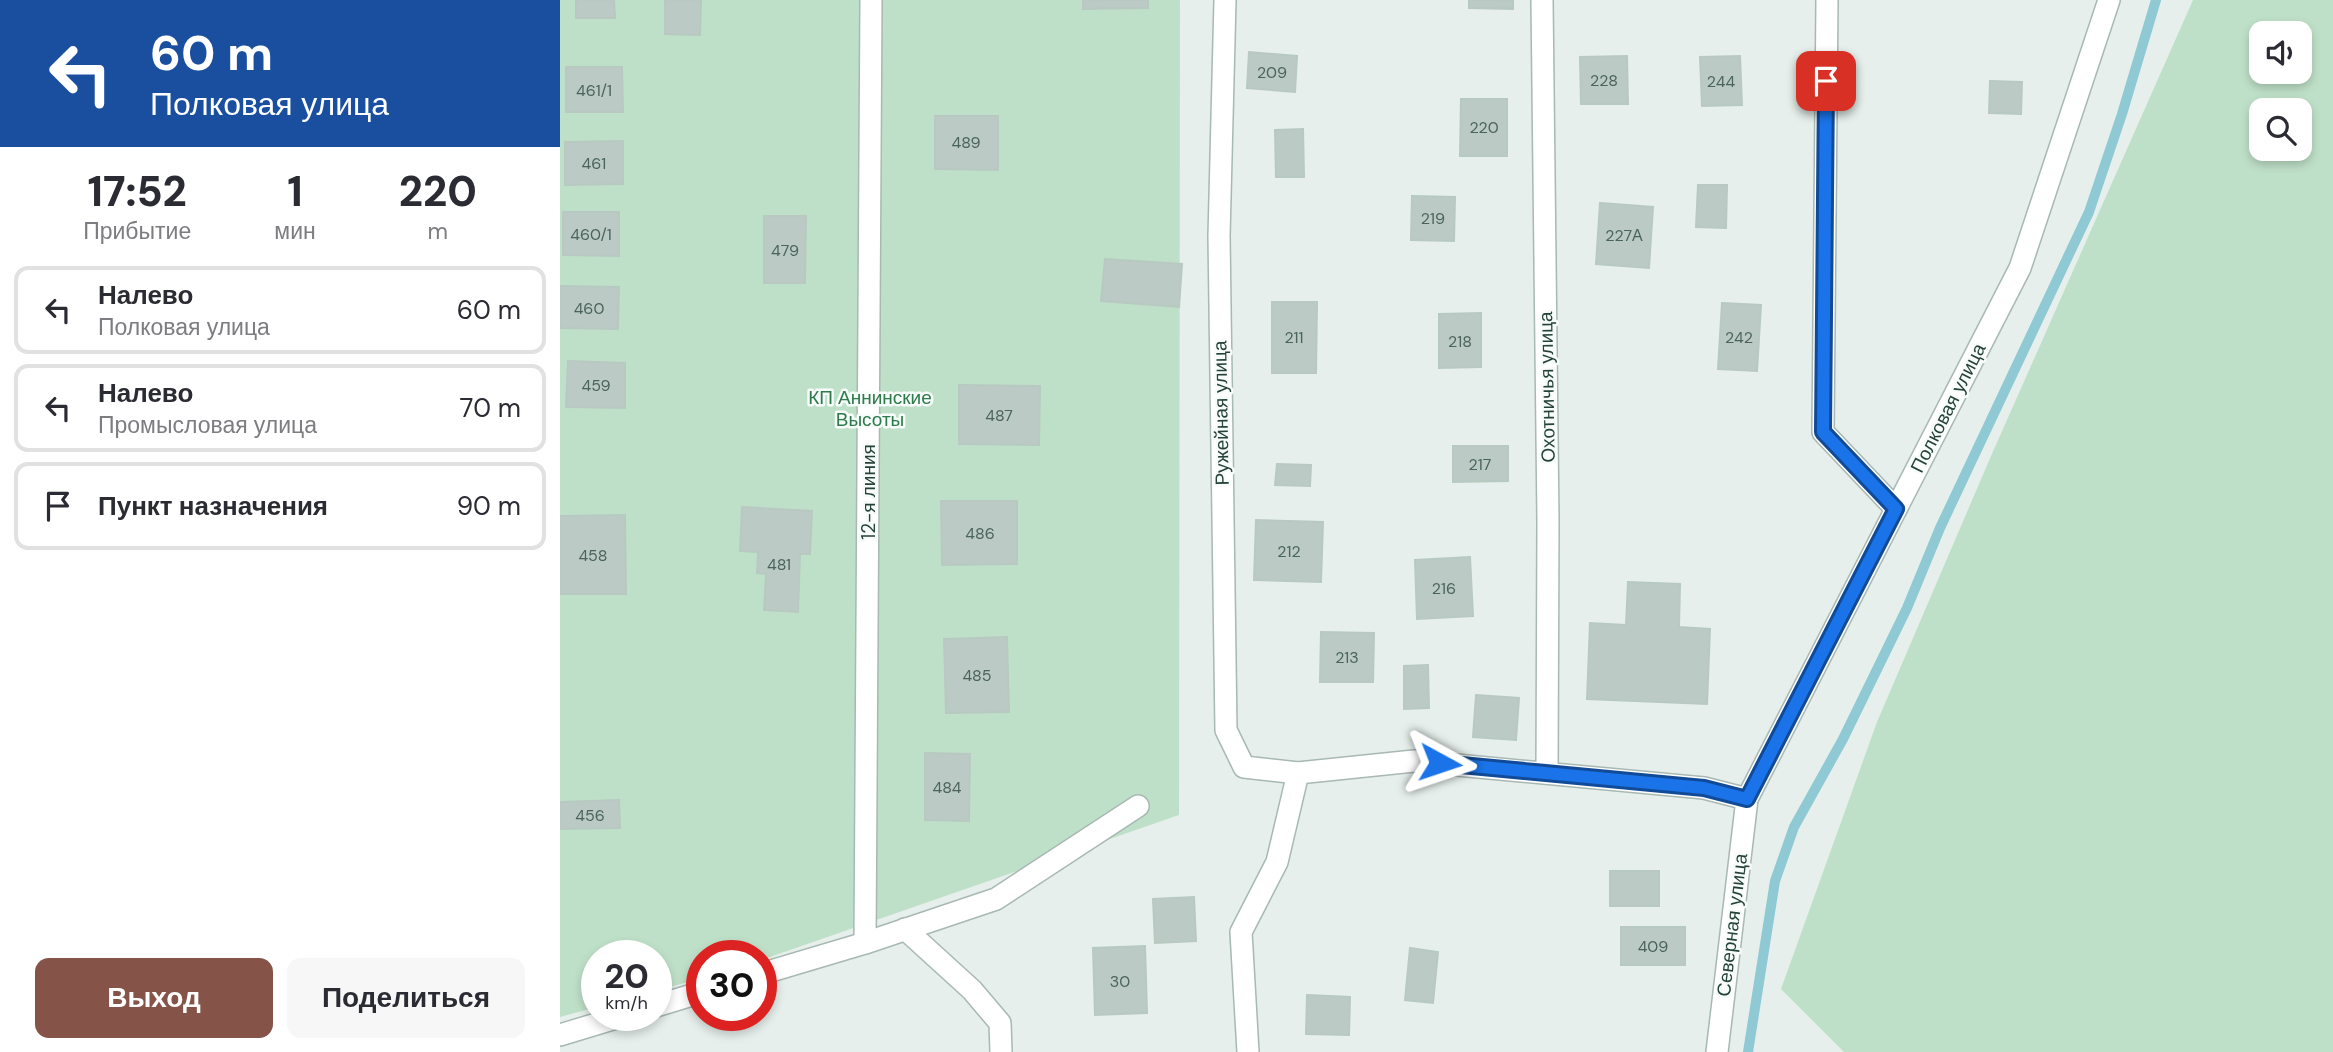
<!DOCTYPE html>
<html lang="ru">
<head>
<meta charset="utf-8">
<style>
	:root { --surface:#fff; --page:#f7f7f7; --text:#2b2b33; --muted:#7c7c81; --line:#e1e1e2; --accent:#855347 }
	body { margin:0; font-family:"DM Sans",sans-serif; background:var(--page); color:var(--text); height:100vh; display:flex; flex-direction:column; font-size:26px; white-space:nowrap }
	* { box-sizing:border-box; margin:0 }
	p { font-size:23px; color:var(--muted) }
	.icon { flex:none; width:38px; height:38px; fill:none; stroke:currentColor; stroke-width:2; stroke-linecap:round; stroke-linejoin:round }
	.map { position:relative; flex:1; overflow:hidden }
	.sheet { display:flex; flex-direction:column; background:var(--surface); width:560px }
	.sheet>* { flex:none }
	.top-card { background:#1a4fa0; color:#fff; overflow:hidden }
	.fabs { position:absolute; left:1689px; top:21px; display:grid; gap:14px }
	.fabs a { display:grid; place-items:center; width:63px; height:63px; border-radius:14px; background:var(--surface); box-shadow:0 4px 10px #0003; font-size:35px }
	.speed { position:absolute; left:21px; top:940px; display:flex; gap:14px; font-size:35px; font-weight:700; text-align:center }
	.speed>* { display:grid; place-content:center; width:91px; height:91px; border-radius:50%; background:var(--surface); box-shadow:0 4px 10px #0003; line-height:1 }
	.speed small { font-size:18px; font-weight:400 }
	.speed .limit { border:10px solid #d22; background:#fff; color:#111 }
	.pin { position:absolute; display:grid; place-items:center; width:60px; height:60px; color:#fff; margin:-30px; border-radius:14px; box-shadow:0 4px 10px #0006 }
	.me { position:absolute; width:77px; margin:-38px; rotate:95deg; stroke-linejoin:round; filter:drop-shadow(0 0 5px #0008) }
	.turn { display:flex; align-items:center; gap:24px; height:147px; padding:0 35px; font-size:32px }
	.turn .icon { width:91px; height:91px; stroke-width:2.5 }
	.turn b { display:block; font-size:49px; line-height:60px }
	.eta { display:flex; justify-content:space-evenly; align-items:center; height:119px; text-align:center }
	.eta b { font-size:42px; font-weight:800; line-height:49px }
	.cta { display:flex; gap:14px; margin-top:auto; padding:14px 35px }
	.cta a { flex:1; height:80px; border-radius:14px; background:var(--accent); color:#fff; font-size:28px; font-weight:800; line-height:80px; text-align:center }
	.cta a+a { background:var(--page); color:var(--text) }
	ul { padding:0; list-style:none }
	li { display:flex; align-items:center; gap:21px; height:88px; margin:0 14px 10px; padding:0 21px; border:4px solid var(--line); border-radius:14px }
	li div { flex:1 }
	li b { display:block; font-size:26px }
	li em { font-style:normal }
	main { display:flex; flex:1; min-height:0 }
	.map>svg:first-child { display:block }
	.green { fill:#bfe0c8; fill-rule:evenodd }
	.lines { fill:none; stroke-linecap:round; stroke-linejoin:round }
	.stream { stroke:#8ec9d4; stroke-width:10 }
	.building { fill:#bbcac4; stroke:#b8c9c2; stroke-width:2 }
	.minor-casing { stroke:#a8b8b2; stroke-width:24 }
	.minor { stroke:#fff; stroke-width:21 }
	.route-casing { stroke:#114b97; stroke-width:18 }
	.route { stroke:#1a73e8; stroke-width:12 }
	.labels { text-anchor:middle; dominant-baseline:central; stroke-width:5; stroke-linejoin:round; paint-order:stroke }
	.number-label { font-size:16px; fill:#4a645c }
	.street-label { font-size:19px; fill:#24423a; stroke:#f7fbf9 }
	.park-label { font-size:19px; fill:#2d7a4b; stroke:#f7fbf9 }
</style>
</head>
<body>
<main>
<section class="sheet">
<div class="top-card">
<div class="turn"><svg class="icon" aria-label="left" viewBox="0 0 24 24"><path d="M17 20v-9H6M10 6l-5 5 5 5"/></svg><div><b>60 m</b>Полковая улица</div></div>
</div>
<div class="eta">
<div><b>17:52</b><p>Прибытие</p></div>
<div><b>1</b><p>мин</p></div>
<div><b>220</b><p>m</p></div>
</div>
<ul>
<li><svg class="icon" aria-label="left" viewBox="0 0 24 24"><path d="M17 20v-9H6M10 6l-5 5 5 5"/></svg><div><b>Налево</b><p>Полковая улица</p></div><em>60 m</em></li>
<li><svg class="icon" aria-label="left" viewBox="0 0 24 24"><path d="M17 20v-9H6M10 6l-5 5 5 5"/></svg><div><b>Налево</b><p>Промысловая улица</p></div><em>70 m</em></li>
<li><svg class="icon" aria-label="arrive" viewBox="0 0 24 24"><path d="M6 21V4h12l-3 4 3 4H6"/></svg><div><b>Пункт назначения</b></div><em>90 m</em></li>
</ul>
<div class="cta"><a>Выход</a><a>Поделиться</a></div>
</section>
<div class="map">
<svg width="1773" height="1052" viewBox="0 0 1773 1052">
	<rect width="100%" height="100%" fill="#e6efeb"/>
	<g class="green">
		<path d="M0 0H620L619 815 201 960V956H142V978L96 991V956H37V1007L0 1017Z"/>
		<path d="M1633 0H1773V1052H1284L1221 989 1317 722 1431 456ZM1740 33V72H1701V33ZM1740 110V149H1701V110Z"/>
	</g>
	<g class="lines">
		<path class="stream" d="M1188 1052 1215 881 1234 827 1283 739 1347 608 1380 528 1529 212 1562 114 1596 0"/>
	</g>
	<g class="building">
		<path d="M16 0H54L55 18H16Z"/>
		<path d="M105 0H141L140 35 105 34Z"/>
		<path d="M523 0H588V8L523 9Z"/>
		<path d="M909 0H953V9L909 8Z"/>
		<path d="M689 52 737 56 735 92 687 88Z"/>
		<path d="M1067 56 1068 104H1021L1020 57Z"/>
		<path d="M1180 56 1182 105 1142 106 1140 57Z"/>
		<path d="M6 67H62L63 112H6Z"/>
		<path d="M1430 81 1462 82 1461 114 1429 113Z"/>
		<path d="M901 99H947V156H900Z"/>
		<path d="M375 116H438V170L375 169Z"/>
		<path d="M743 129 744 177H716L715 130Z"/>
		<path d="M63 141V184L5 185V142Z"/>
		<path d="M1138 185H1167L1166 228 1136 227Z"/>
		<path d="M852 196 895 197 894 241 851 240Z"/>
		<path d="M1040 203 1093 207 1089 268 1036 264Z"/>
		<path d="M3 212H59V256L3 255Z"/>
		<path d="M204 216H246L245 283H204Z"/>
		<path d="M545 259 622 264 619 307 541 301Z"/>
		<path d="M1 286 59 287 58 329 0 328Z"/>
		<path d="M712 302H757L756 373H712Z"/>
		<path d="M1162 303 1201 305 1197 371 1158 369Z"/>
		<path d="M921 313V367L879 368V314Z"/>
		<path d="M8 361 65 363V408L6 407Z"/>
		<path d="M399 385 480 386 479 445 399 444Z"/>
		<path d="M893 446H948V481L893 482Z"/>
		<path d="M717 464 751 465 750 486 715 485Z"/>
		<path d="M381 501H457V564L382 565Z"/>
		<path d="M182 507 252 511 250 554H240L238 612 204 610 206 574 197 573 198 552 180 551Z"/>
		<path d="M65 515 66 594H0V516Z"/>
		<path d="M696 520 763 522 761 582 694 580Z"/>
		<path d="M910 557 913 616 857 619 855 560Z"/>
		<path d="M1068 582 1120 584 1119 627 1150 629 1147 704 1027 699 1030 623 1066 625Z"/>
		<path d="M761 632 814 633 813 682H760Z"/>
		<path d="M447 637 449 712 386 713 384 639Z"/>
		<path d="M868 665 869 708 844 709V666Z"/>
		<path d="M916 695 959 698 956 740 913 737Z"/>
		<path d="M365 753 410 754 409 821 365 820Z"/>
		<path d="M59 800 60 828 0 829V802Z"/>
		<rect x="1050" y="871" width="49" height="35"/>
		<path d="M634 897 636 941 595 943 593 899Z"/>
		<rect x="1061" y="927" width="64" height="38"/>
		<path d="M585 946 587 1013 535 1015 533 948Z"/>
		<path d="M850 948 878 952 873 1003 845 1000Z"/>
		<path d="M747 995 790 997 789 1035 746 1034Z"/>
	</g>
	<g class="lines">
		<defs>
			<g id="minor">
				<path d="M665 0 659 236 666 730 684 767 738 773 854 761 1144 788 1187 799"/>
				<path d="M982 0 988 522 987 773"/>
				<path d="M1267 0 1263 432 1336 509"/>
				<path d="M345 929 412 990 440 1023 441 1052"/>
				<path d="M305 943 311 0"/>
				<path d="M201 974 305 943 436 899 578 806"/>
				<path d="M96 1006 142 992"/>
				<path d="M0 1035 66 1015"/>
				<path d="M688 1052 681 932 717 862 738 773"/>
				<path d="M1157 1052 1187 799 1460 268 1549 0"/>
			</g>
		</defs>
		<use href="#minor" class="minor-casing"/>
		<use href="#minor" class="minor"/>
	</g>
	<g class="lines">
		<defs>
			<path id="route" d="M880 763 1144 788 1187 799 1336 509 1263 432 1266 81"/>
		</defs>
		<use href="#route" class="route-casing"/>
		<use href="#route" class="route"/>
	</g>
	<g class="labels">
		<g class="number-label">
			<text x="712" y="72">209</text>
			<text x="1044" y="80">228</text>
			<text x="1161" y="81">244</text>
			<text x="34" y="90">461/1</text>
			<text x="924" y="127">220</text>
			<text x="406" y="142">489</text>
			<text x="34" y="163">461</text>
			<text x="873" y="218">219</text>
			<text x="31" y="234">460/1</text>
			<text x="1064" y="235">227А</text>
			<text x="225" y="250">479</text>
			<text x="29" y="308">460</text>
			<text x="734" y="337">211</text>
			<text x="1179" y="337">242</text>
			<text x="900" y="341">218</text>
			<text x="36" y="385">459</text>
			<text x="439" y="415">487</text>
			<text x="920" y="464">217</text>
			<text x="420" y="533">486</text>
			<text x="729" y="551">212</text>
			<text x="33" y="555">458</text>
			<text x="219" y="564">481</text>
			<text x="884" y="588">216</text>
			<text x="787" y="657">213</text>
			<text x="417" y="675">485</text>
			<text x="387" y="787">484</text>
			<text x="30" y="815">456</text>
			<text x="1093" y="946">409</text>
			<text x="560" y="981">30</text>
		</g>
		<g class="street-label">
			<text transform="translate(987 387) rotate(-91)">Охотничья улица</text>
			<text transform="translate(1388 408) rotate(-63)">Полковая улица</text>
			<text transform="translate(661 413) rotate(-91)">Ружейная улица</text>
			<text transform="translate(308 492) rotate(-90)">12-я линия</text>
			<text transform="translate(1172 925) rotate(-83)">Северная улица</text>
		</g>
		<g class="park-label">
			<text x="310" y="397">КП Аннинские<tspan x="310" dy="22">Высоты</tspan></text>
		</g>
	</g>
</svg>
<div class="fabs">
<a><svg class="icon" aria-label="sound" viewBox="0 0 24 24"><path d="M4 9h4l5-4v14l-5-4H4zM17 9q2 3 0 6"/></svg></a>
<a><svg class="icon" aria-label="search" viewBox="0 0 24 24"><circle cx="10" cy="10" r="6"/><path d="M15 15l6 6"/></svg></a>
</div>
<div class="speed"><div>20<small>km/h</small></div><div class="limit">30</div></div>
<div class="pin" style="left:1266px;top:81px;background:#d93025"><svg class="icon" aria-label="arrive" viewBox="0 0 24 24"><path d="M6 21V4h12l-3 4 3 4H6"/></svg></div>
<svg class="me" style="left:880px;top:763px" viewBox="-20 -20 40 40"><path d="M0-17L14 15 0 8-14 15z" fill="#1a73e8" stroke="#fff" stroke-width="4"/></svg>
</div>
</main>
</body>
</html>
